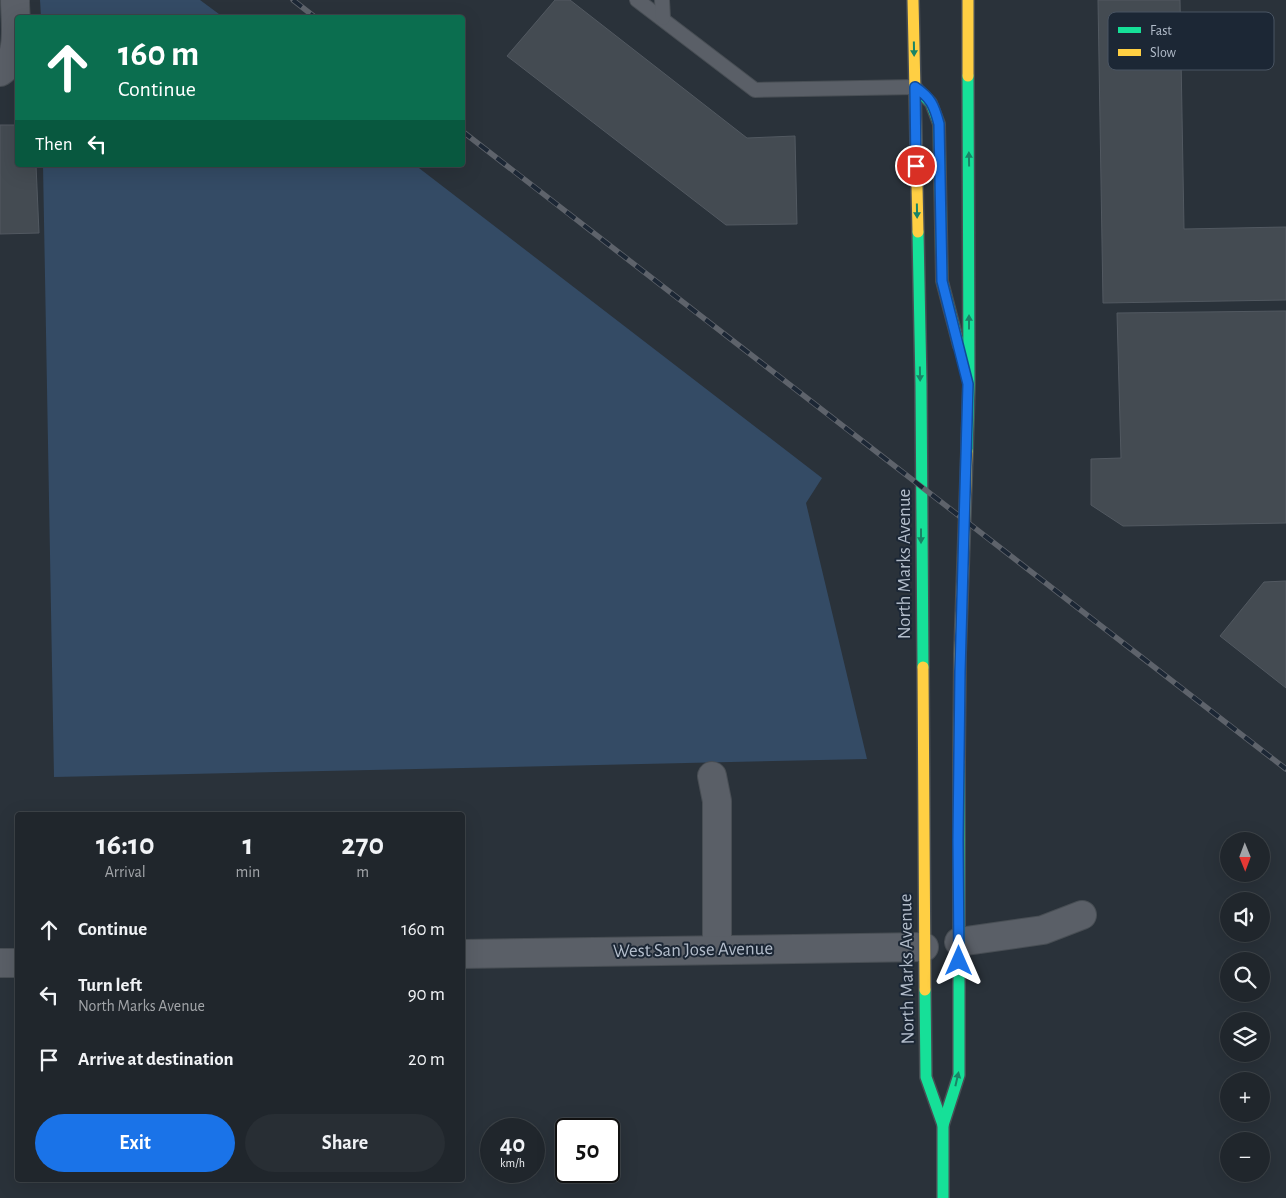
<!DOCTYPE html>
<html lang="en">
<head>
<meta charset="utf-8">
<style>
	:root { --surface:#20262c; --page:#282e34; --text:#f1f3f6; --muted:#a2a5a9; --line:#3d4348; --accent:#1a73e8 }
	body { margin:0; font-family:"Alegreya Sans",sans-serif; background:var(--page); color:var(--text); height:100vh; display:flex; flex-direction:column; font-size:19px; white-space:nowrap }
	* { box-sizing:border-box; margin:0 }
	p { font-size:16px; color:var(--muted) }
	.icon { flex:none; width:28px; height:28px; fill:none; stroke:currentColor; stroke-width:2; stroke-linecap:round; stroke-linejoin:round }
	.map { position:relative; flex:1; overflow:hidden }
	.drawer { position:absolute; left:15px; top:812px; width:450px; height:370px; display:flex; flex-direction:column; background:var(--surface); border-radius:5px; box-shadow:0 5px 20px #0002,0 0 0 1px var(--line) }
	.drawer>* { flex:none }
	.hud { position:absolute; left:15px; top:15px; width:450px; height:152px; border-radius:5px; box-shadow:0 5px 20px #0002,0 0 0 1px var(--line); background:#0b6e4f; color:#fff; overflow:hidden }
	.needle { width:32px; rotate:179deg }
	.tools { position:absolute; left:1220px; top:832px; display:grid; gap:10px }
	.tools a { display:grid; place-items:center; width:50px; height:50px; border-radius:50%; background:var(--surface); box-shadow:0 5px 20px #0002,0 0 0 1px var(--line); font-size:25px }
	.speed { position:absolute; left:480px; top:1118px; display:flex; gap:10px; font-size:25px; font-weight:700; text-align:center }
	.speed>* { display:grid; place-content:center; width:65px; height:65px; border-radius:50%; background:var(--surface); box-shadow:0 5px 20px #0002,0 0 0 1px var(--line); line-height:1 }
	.speed small { font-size:12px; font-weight:400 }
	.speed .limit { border:2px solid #111; border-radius:8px; background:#fff; color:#111 }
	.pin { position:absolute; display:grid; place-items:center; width:42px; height:42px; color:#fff; margin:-21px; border:2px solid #fff; border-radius:50%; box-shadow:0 1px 5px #0007 }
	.me { position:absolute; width:55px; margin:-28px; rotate:0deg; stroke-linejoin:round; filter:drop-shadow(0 0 4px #0008) }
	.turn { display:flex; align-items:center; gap:18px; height:105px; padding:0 20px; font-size:22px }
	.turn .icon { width:65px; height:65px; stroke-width:2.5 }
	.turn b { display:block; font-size:35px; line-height:42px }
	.then { display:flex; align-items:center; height:48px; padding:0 20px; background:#0003; gap:10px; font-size:19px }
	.eta { display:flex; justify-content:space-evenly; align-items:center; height:85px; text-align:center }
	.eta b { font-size:30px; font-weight:700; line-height:35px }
	.action { display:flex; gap:10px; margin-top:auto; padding:10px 20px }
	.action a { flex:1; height:58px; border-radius:30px; background:var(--accent); color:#fff; font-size:20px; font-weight:700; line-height:58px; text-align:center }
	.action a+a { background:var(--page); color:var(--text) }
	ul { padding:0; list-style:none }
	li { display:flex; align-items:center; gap:15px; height:65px; padding:0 20px }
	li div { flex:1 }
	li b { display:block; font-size:19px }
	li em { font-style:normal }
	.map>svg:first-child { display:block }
	.water { fill:#344b65 }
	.building { fill:#444b52; stroke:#525961 }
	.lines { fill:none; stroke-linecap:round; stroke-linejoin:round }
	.lane-casing { stroke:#484e54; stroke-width:16 }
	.street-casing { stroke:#484e54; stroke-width:30 }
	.fast-casing { stroke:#484e54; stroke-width:14 }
	.slow-casing { stroke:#484e54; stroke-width:14 }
	.lane { stroke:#5a5f67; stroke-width:14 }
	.street { stroke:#5a5f67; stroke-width:28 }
	.fast { stroke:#16e098; stroke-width:11 }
	.slow { stroke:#ffcf43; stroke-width:11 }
	.rail-casing { stroke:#5e636b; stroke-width:5.5 }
	.rail { stroke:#1c2735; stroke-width:4; stroke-dasharray:11; stroke-linecap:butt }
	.oneway { fill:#198466 }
	.route-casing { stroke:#114b97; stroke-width:12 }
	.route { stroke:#1a73e8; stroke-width:9 }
	.labels { text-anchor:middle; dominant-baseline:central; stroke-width:4; stroke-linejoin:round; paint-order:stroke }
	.street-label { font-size:19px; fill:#b3bdcb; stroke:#1c2735 }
	.key { fill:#1c2735; stroke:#495462; stroke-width:1 }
	.key-label { font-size:14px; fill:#b3bdcb }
</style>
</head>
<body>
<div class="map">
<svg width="1286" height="1198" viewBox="0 0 1286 1198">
	<rect width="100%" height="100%" fill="#2a323a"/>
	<g class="water">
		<path d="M40 0H200L223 17H41Z"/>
		<path d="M43 165H415L822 478 806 503 867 759 54 777Z"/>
	</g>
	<g class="building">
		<path d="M555 0H570L747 138 795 136 797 224 726 225 507 56Z"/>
		<path d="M1098 0H1180L1184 229 1286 227V300L1103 303Z"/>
		<path d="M0 125H18V165H36L39 233 0 234Z"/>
		<path d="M1286 311V523L1123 526 1091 505V459L1121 458 1117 313Z"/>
		<path d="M1286 581V688L1220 636 1264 582Z"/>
	</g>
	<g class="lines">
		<defs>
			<g id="lane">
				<path d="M637 0 755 90 915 87"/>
				<path d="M662 0 663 18"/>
			</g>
			<g id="street">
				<path d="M0 72C22 58 15 23 15 0"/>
				<path d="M712 776 717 801V950"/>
				<path d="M959 942 1043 930 1082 915"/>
				<path d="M462 954 924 947"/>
				<path d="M0 963H18"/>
			</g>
			<g id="fast">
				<path d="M915 87 931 103 939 124 942 281 959 346"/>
				<path d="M918 232 921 384 923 667"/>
				<path d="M967 451 969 384 968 76"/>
				<path d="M925 990 926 1077 943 1125"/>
				<path d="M943 1198V1125L959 1075V762"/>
			</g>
			<g id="slow">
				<path d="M913 0 918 232"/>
				<path d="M968 0V76"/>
				<path d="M923 667 925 990"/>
				<path d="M959 762 960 654 967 451"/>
			</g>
		</defs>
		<use href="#lane" class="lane-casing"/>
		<use href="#street" class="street-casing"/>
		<use href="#fast" class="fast-casing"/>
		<use href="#slow" class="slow-casing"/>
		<use href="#lane" class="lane"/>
		<use href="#street" class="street"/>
		<use href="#fast" class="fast"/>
		<use href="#slow" class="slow"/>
		<defs>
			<g id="rail">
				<path d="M293 0 316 18"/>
				<path d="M462 131 1286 769"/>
			</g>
		</defs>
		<use href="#rail" class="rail-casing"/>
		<use href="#rail" class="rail"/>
	</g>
	<defs><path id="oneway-solid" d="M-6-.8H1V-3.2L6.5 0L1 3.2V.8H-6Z" transform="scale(1.25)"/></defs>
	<g class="oneway">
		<use href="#oneway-solid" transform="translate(914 49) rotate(89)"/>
		<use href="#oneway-solid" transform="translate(969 159) rotate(-91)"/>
		<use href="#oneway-solid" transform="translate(917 211) rotate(89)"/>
		<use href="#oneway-solid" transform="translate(969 322) rotate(-90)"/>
		<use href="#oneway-solid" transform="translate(920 374) rotate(89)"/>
		<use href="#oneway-solid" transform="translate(921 536) rotate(90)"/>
		<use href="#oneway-solid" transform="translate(957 1079) rotate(-77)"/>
	</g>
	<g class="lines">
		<defs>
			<path id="route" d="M916 166 915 87C931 98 934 105 939 124L942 281 968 384 960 672 958 840 959 961"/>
		</defs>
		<use href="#route" class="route-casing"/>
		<use href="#route" class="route"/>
	</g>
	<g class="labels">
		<g class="street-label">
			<text transform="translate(904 564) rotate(-90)">North Marks Avenue</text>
			<text transform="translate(693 950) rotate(-1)">West San Jose Avenue</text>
			<text transform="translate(907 969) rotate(-91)">North Marks Avenue</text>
		</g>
	</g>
	<rect x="1108" y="12" width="166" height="58" rx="8" class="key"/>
	<rect x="1118" y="27" width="23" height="6" fill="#16e098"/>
	<rect x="1118" y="49" width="23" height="7" fill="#ffcf43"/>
	<g class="key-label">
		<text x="1150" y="35">Fast</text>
		<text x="1150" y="57">Slow</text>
	</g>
</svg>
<div class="tools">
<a><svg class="needle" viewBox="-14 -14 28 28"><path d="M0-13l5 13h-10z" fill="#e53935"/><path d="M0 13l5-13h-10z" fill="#a2a5a9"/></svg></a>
<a><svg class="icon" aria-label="sound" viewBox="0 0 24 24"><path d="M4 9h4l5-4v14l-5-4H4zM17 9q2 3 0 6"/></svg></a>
<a><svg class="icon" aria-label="search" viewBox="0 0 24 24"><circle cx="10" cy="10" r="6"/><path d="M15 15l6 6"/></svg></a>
<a><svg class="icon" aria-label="layers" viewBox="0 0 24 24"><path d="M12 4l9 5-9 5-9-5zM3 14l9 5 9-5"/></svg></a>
<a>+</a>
<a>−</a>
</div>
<div class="speed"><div>40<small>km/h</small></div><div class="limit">50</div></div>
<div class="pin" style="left:916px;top:166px;background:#d93025"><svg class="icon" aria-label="arrive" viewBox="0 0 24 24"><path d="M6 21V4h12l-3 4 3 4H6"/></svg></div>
<svg class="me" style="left:959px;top:961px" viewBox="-20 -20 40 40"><path d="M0-17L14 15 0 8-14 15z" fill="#1a73e8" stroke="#fff" stroke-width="4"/></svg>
<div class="hud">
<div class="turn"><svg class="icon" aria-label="ahead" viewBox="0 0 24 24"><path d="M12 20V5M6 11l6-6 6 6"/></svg><div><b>160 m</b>Continue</div></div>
<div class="then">Then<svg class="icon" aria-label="left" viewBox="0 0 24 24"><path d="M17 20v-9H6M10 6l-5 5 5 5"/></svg></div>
</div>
<section class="drawer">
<div class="eta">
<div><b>16:10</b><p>Arrival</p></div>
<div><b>1</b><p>min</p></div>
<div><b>270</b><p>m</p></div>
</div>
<ul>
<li><svg class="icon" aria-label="ahead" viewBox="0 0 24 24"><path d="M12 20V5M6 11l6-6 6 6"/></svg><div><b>Continue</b></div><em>160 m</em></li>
<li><svg class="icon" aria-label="left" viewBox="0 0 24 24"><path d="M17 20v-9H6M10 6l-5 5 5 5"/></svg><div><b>Turn left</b><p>North Marks Avenue</p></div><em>90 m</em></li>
<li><svg class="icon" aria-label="arrive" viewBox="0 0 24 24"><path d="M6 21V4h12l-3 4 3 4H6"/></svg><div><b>Arrive at destination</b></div><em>20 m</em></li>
</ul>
<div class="action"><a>Exit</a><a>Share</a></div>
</section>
</div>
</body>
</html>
